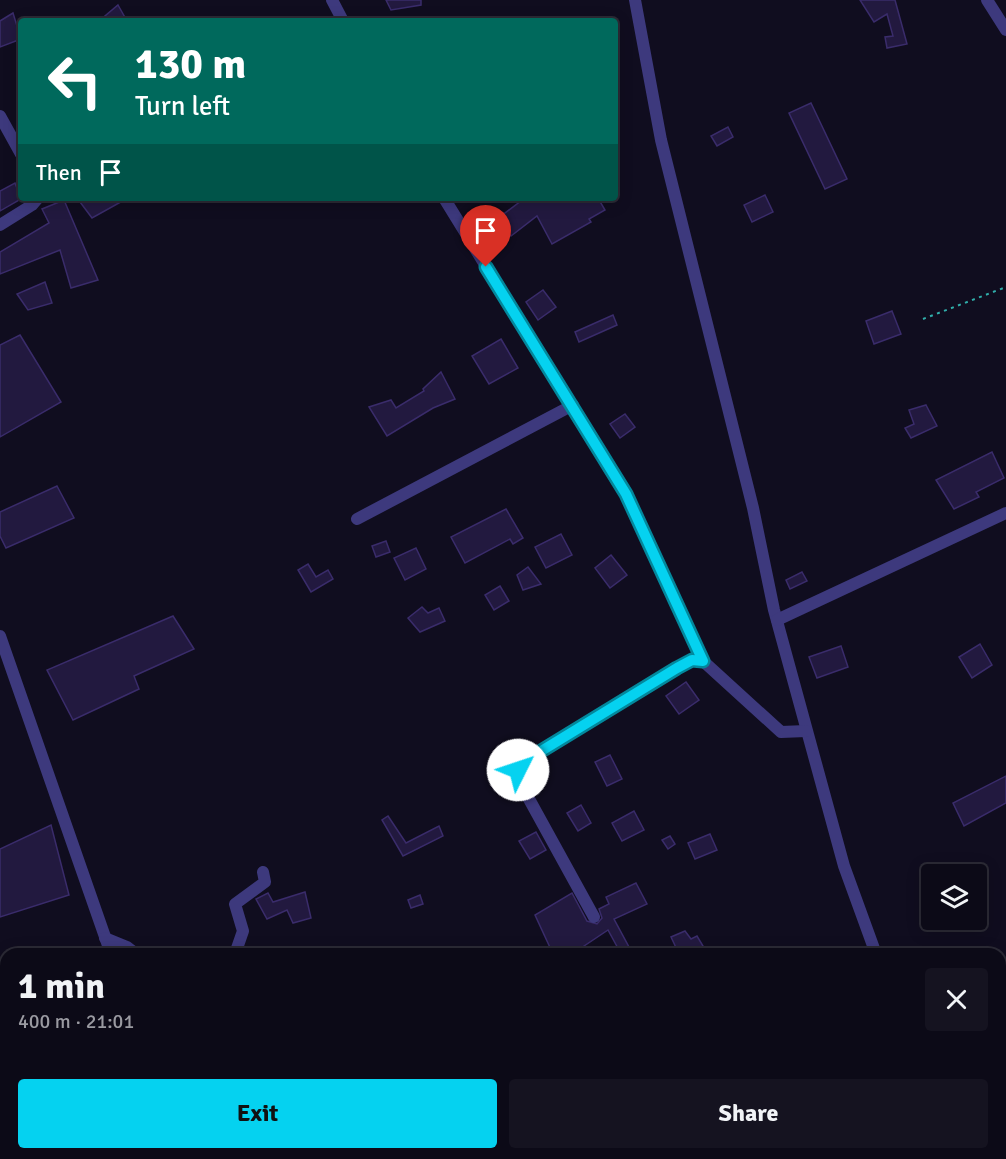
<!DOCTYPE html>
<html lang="en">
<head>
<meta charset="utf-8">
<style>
	:root { --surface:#0c0a17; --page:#151320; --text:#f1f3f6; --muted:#9a9aa1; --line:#2c2b36; --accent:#05d2f0 }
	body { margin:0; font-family:Signika,sans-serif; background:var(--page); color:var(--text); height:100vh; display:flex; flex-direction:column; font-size:22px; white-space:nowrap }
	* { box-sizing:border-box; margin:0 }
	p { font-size:20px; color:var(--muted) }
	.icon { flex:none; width:33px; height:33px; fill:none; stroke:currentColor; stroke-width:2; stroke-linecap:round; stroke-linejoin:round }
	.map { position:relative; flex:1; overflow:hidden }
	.sheet { position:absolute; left:0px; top:948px; width:1006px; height:212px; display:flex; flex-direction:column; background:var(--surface); border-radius:18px 18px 0 0; box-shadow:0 3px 15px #0003,0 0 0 2px var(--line) }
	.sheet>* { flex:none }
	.banner { position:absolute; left:18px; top:18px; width:600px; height:183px; border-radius:6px; box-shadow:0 3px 15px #0003,0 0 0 2px var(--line); background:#00695c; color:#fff; overflow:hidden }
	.controls { position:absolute; left:921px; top:864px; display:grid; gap:12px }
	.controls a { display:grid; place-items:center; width:66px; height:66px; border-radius:6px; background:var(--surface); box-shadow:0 3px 15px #0003,0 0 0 2px var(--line); font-size:30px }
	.pin { position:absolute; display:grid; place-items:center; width:51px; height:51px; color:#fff; margin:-62px -26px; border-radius:50% 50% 50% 0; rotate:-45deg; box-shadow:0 0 6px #0007 }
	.pin .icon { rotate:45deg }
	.me { position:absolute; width:66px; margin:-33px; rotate:49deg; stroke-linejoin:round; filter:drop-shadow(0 0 4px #0008) }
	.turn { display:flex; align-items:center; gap:21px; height:126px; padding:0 18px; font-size:27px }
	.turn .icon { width:78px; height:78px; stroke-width:2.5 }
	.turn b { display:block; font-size:42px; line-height:51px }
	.then { display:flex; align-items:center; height:57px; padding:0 18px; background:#0003; gap:12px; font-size:22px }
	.round { display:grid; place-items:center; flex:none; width:63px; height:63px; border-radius:6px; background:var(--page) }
	.head { display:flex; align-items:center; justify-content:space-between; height:102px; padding:0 18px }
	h1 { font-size:36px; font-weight:700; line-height:45px }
	.primary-button { display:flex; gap:12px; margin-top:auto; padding:12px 18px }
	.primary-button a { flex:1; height:69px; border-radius:6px; background:var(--accent); color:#111; font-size:24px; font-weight:700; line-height:69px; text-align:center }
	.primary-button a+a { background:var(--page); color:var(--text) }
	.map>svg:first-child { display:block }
	.building { fill:#22193f; stroke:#3a2c6b; stroke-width:1.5 }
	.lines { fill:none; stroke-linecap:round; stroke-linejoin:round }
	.path { stroke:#30aeaa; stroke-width:2; stroke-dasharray:3 4.5; stroke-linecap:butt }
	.minor { stroke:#3d397d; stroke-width:12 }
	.route-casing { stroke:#03889c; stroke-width:15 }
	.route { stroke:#05d2f0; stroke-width:10 }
</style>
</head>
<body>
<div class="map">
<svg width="1006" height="1159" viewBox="0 0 1006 1159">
	<rect width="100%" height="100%" fill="#100d1f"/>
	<g class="building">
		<path d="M386 0H421V5L391 10Z"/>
		<path d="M860 0H895L907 44 887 48 885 37 893 36 887 14 874 22Z"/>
		<path d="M118 5 127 21H99Z"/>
		<path d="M13 13 21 39 0 47V21Z"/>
		<path d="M811 103 847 179 825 189 789 113Z"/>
		<path d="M728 127 733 137 717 146 711 136Z"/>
		<path d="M15 183 21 199 0 211V191Z"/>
		<path d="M765 195 773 212 752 222 744 205Z"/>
		<path d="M77 198H128L92 218Z"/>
		<path d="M525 198H598L605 210 589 219 591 222 552 244 537 216 511 236 497 219Z"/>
		<path d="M64 200 98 280 71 288 60 250 0 274V252L49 223 42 209Z"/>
		<path d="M45 282 52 303 28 310 17 294Z"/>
		<path d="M543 290 556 307 538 320 526 302Z"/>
		<path d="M892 311 901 334 874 344 866 321Z"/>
		<path d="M613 315 617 325 579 342 575 332Z"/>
		<path d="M20 335 61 402 0 437V345Z"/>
		<path d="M501 339 518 368 489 384 472 356Z"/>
		<path d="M441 372 455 399 433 408 387 436 369 407 391 400 396 408 424 391 423 389Z"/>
		<path d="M926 405 937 426 911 438 905 428 914 424 909 410Z"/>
		<path d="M625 414 635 427 620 438 610 424Z"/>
		<path d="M992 452 1004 478 976 492 979 497 954 509 936 480Z"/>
		<path d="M57 486 74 518 6 548 0 536V512Z"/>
		<path d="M506 509 523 538 513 544 510 539 465 563 451 537Z"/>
		<path d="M561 534 572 555 546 568 535 547Z"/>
		<path d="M386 541 390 552 376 557 372 546Z"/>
		<path d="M416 548 426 569 405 580 394 558Z"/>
		<path d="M611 555 627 575 610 588 595 568Z"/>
		<path d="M308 564 316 577 328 570 333 579 311 592 298 570Z"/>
		<path d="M528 567 541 584 523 590 517 575Z"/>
		<path d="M802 572 807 581 790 589 786 580Z"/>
		<path d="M500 586 509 601 494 610 485 595Z"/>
		<path d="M422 607 428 613 439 608 445 621 420 632 408 618Z"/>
		<path d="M173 616 194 649 134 676 139 689 73 720 47 670Z"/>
		<path d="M980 644 992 665 972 678 959 657Z"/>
		<path d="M841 646 848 667 817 678 809 657Z"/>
		<path d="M686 682 699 700 679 714 666 696Z"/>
		<path d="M610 755 622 779 607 786 595 762Z"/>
		<path d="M1006 776V803L964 826 953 803Z"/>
		<path d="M581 805 591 823 578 831 567 813Z"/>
		<path d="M634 811 644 830 622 841 612 823Z"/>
		<path d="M388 816 406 843 439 826 443 836 403 856 382 820Z"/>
		<path d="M51 825 69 895 0 917V849Z"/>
		<path d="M536 832 546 850 530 859 519 841Z"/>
		<path d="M710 834 717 850 695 859 688 843Z"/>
		<path d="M670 836 675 844 668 849 662 840Z"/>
		<path d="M636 883 647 904 614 919 629 947 620 952 608 930 572 954H553L535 915 572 893 587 921 597 924 602 918 599 909 609 904 606 897Z"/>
		<path d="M305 892 311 918 293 923 287 910 267 919 256 899 268 893 273 902Z"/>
		<path d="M420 895 423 904 411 908 408 900Z"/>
		<path d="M685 931 691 939 697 936 706 951 701 954H679L671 937Z"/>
	</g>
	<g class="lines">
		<g class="path">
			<path d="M923 319 1006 287"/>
			<path d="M898 1159 909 1154"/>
		</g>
		<g class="minor">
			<path d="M332 0 343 21"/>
			<path d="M635 0 661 140 753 508 774 610 844 866 876 954"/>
			<path d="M987 0 1006 30"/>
			<path d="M0 116 21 154"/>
			<path d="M444 198 626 494 703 661 781 732 806 731"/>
			<path d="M0 225 32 205 38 198"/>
			<path d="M357 519 573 405"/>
			<path d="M777 620 1006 513"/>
			<path d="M0 636 111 954"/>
			<path d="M594 917 518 779 521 763 692 660 703 661"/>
			<path d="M105 938 127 947 136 954"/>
			<path d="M235 954 243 931 235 904 265 882 263 872"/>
			<path d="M0 1021 6 1019"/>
			<path d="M174 1154 176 1159"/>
			<path d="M952 1154 955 1159"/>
		</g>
	</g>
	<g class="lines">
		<defs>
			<path id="route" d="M486 267 626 494 703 661 692 660 677 668 520 764 518 770"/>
		</defs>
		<use href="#route" class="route-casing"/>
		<use href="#route" class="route"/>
	</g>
</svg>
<div class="controls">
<a><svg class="icon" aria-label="layers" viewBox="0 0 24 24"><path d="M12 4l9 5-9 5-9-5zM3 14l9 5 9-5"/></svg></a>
</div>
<div class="pin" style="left:486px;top:267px;background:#d93025"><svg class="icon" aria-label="arrive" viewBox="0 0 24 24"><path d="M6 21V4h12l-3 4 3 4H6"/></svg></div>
<svg class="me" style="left:518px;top:770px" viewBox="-20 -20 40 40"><circle r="19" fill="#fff"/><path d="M0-13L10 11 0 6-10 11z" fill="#05d2f0"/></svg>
<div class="banner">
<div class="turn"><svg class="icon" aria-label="left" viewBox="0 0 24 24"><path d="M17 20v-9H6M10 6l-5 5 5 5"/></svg><div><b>130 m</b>Turn left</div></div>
<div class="then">Then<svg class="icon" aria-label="arrive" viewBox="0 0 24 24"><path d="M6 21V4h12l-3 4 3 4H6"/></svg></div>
</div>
<section class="sheet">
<div class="head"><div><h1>1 min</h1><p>400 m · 21:01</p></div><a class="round"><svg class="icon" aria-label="close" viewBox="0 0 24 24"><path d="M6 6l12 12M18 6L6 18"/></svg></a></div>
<div class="primary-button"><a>Exit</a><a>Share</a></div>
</section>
</div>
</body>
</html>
